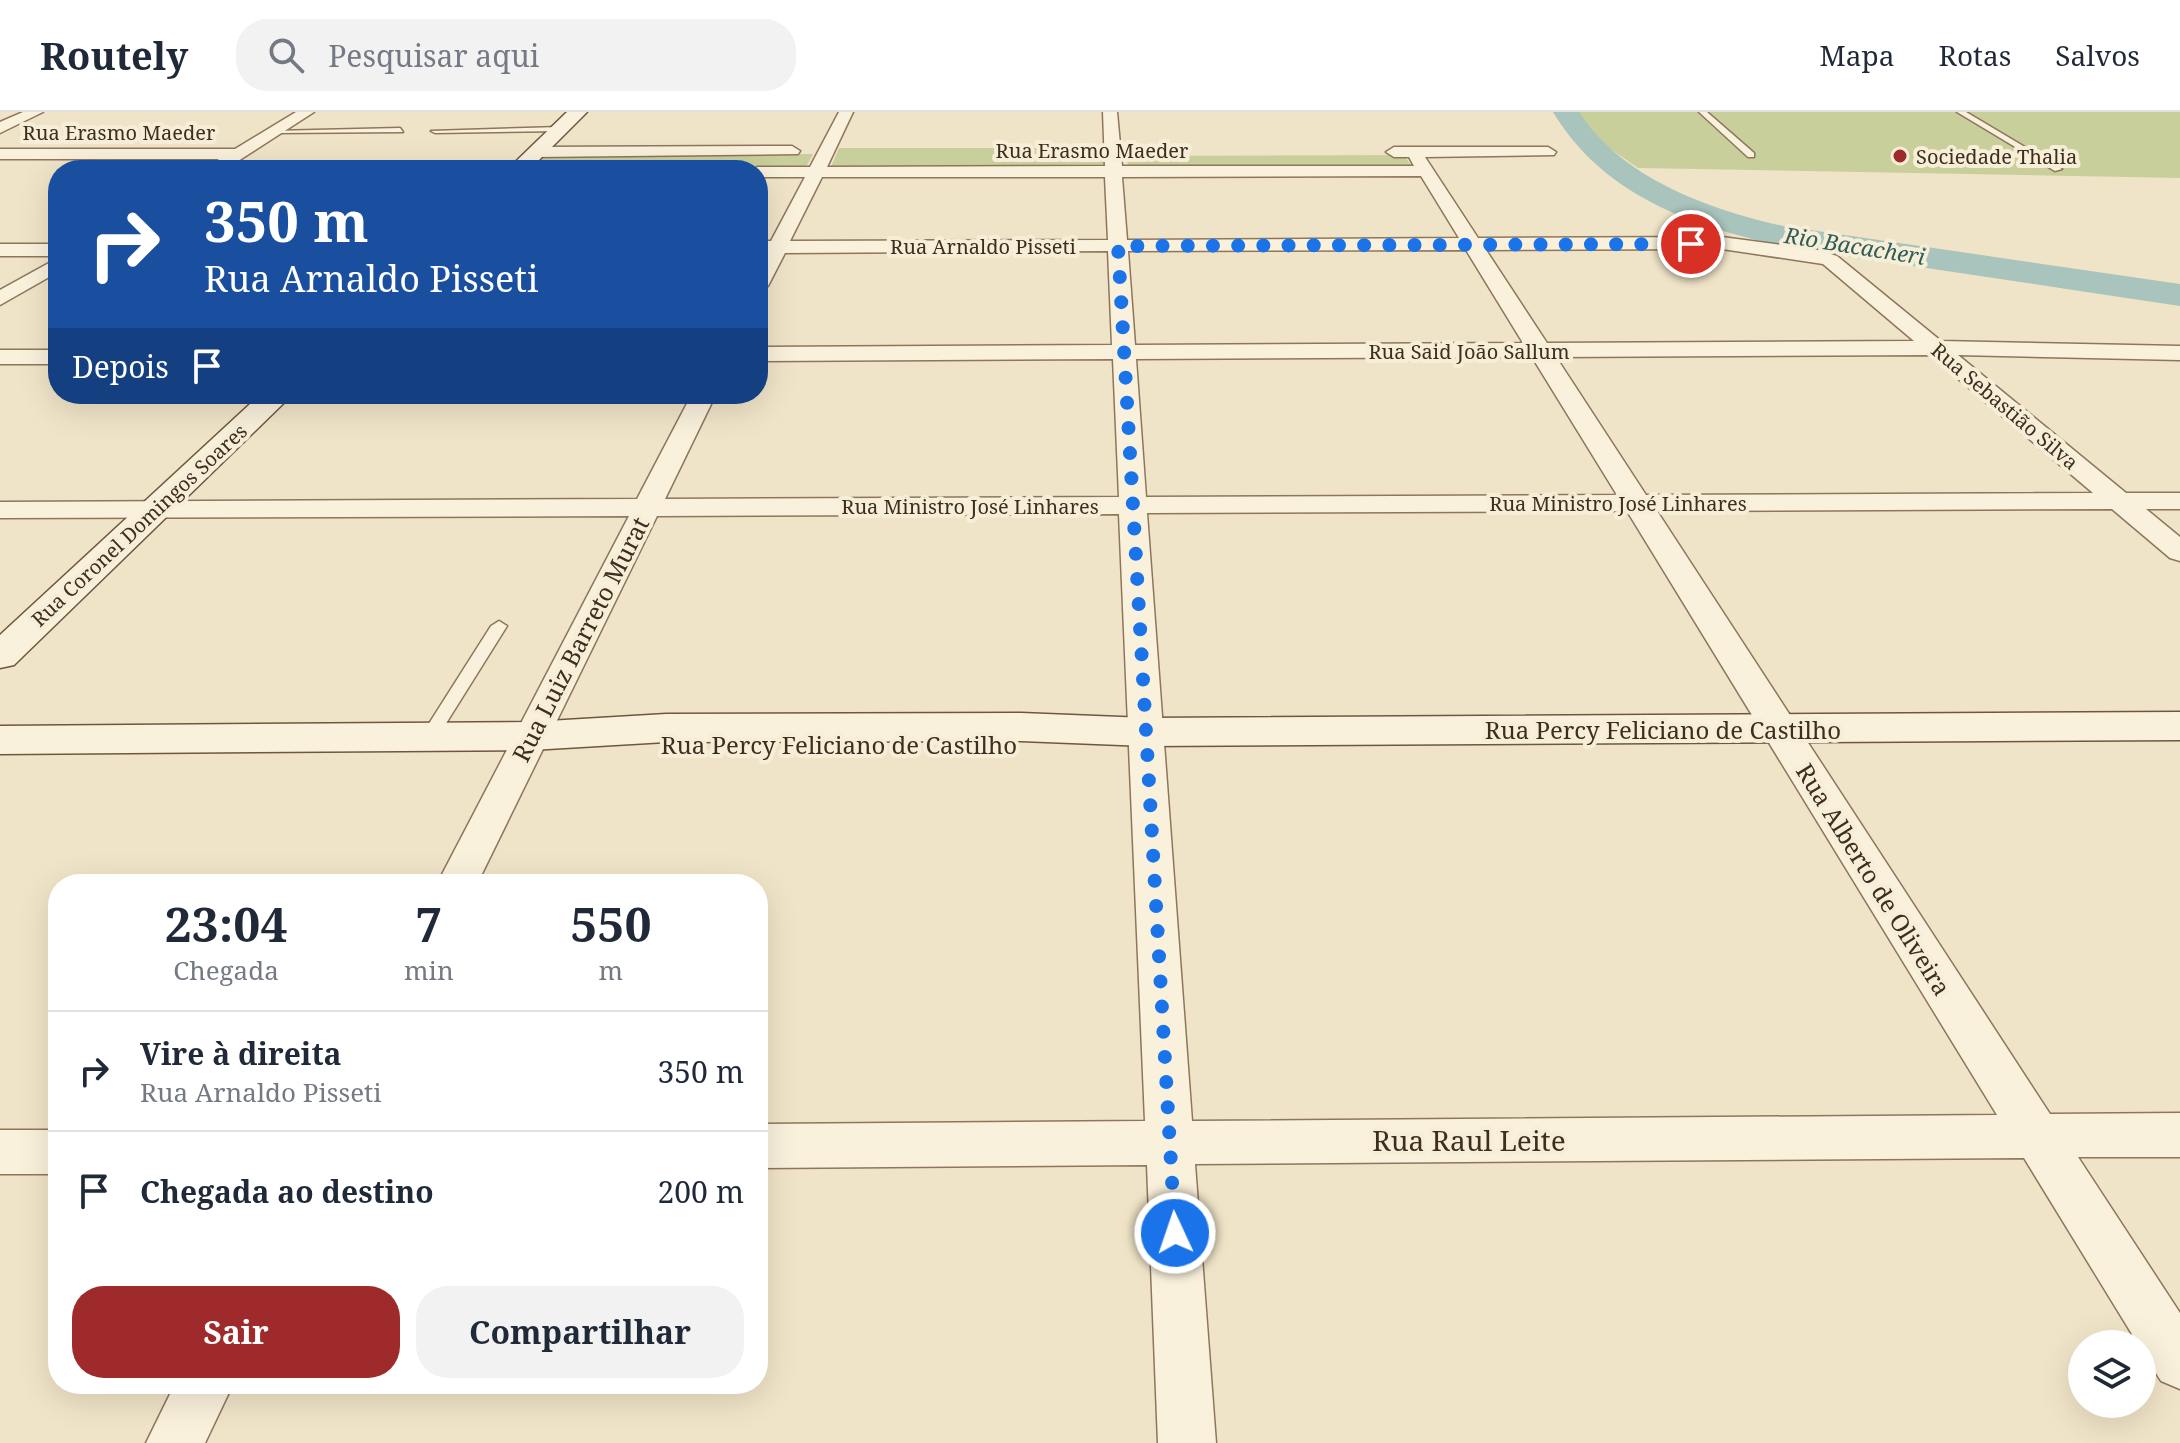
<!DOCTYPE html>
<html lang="pt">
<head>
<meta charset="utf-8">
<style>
	:root { --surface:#fff; --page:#f2f2f3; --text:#1f2937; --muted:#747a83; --line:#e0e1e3; --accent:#9e2a2b }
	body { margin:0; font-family:"Noto Serif",serif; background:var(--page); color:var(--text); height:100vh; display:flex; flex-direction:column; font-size:30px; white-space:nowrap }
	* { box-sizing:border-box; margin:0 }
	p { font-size:26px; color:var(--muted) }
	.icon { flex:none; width:44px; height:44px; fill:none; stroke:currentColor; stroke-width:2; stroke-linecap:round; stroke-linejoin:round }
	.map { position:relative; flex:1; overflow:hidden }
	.sheet { position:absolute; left:48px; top:762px; width:720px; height:520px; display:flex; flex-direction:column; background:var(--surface); border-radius:32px; box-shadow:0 8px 32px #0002 }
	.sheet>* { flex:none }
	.banner { position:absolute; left:48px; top:48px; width:720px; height:244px; border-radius:32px; box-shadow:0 8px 32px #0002; background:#1a4fa0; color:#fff; overflow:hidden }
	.tools { position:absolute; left:2068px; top:1218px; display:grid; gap:16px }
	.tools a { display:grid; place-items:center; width:88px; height:88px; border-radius:50%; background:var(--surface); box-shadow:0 8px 32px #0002; font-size:40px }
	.pin { position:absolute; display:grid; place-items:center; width:68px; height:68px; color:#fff; margin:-34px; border:4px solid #fff; border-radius:50%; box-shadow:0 2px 8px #0007 }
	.me { position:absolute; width:88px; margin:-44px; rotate:357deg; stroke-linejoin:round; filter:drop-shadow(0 0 6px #0008) }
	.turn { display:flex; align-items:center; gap:28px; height:168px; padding:0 24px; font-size:36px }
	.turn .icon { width:104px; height:104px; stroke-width:2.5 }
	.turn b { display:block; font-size:56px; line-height:68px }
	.then { display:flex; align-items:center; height:76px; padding:0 24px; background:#0003; gap:16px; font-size:30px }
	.eta { display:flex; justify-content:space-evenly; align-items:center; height:136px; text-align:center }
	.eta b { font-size:48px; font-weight:700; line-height:56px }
	.action { display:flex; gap:16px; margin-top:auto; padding:16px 24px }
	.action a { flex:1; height:92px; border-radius:32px; background:var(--accent); color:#fff; font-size:32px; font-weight:700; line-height:92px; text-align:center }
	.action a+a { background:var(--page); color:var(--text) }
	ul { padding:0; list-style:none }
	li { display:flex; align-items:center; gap:24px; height:120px; padding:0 24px; border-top:2px solid var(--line) }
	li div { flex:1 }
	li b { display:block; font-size:30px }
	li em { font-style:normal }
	header { display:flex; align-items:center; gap:48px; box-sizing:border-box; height:112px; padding:0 40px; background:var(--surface); border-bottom:2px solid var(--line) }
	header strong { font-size:38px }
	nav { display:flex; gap:44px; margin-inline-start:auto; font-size:28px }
	.search { width:560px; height:72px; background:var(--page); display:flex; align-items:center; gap:20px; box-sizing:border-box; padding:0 28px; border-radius:32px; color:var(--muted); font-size:30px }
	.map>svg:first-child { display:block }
	.green { fill:#c9cf9b }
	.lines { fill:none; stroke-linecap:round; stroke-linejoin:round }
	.river { fill:#a9c4bc; fill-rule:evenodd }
	.lane-casing { stroke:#8d765c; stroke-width:3 }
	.street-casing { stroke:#8d765c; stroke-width:3 }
	.secondary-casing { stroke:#6f573f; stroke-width:3 }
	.lane { fill:#faf1dc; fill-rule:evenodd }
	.street { fill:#faf1dc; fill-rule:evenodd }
	.secondary { fill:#faf1dc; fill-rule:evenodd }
	.route { stroke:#1a73e8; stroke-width:14; stroke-dasharray:0 25.2 }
	.poi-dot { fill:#9e2a2b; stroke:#f7eed8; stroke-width:3 }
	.labels { text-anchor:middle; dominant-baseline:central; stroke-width:8; stroke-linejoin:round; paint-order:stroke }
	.far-street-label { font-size:20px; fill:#3d2e20; stroke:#f7eed8 }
	.far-poi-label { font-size:20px; fill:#3d2e20; stroke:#f7eed8; text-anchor:start }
	.far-water-label { font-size:22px; font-style:italic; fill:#2f5d5a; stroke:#f7eed8 }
	.street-label { font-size:24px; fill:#3d2e20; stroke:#f7eed8 }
	.near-street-label { font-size:28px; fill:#3d2e20; stroke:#f7eed8 }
</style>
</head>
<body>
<header>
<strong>Routely</strong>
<div class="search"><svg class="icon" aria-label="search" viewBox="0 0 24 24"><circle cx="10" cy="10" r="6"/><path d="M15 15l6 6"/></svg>Pesquisar aqui</div>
<nav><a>Mapa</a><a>Rotas</a><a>Salvos</a></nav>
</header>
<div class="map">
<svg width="2180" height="1331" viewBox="0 0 2180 1331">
	<rect width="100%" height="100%" fill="#f0e4c8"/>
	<g class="green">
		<path d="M1574 0H2180V66L1638 56 1602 31Z"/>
		<path d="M839 36H1104L1105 57H830Z"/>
		<path d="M813 42 805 57H525L540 43Z"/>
		<path d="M1404 43 1412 55 1128 56 1127 44Z"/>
	</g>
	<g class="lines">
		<path class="river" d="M1553 0H1579C1623 67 1708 97 1783 114L2180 172V194C2098 182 2015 169 1933 157 1801 137 1629 127 1553 0Z"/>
		<defs>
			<g id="lane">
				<path d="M1699 0H1707L1754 41V45H1748Z"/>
				<path d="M1957 0H1966L2062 57 2055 59Z"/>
				<path d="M560 15 563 19 435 21 431 19Z"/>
				<path d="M400 16 403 20 277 21 273 19Z"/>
				<path d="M499 509 507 514 435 629H423L420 625 423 621 491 514Z"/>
			</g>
			<g id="street">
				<path d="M23 0H43L0 21V10Z"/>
				<path d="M296 0H314L224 58H211L209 55 219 47H0V37H235Z"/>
				<path d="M839 0H853L827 55 1105 54 1103 0H1117L1122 54H1414L1409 45H1394L1386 40 1394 35H1548L1556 40 1554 43 1425 45 1478 126 1722 125 1818 138 1837 144 1941 229 2180 234V248L1958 243 2126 381H2180V397H2146L2180 425V449L2170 446 2112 397 1657 399 2050 1002 2180 1001V1045H2078L2180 1201V1277L2161 1269 2142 1239V1232H2138L2024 1046 1195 1052 1216 1331H1158L1147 1053 758 1056V1012L1145 1009 1119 402 657 404 477 772H437L629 404 0 406V390L637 387 692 282H716L665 387 1119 385 1113 247 758 249V235L1112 233 1108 139 785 141 768 174 758 180V154L765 141H758V129H771L805 65H758V58H751L758 55H810ZM1421 64 1459 126 1127 128 1122 65ZM822 65H1105L1108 128 790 129ZM1722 137 1823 152 1914 229 1547 231 1486 138ZM1466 138 1523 231 1135 233 1128 139ZM1930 243 2093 381 1646 383 1556 245ZM1532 245 1617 383 1146 385 1136 247ZM1627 399 1997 1003 1192 1009 1147 401Z"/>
				<path d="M792 34 800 39 798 42 536 45 528 40 536 35Z"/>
				<rect x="0" y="132" width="58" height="12"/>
				<path d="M58 146V160L0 193V178Z"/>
				<rect x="0" y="238" width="58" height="14"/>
				<rect x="0" y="1018" width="58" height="44"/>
				<path d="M175 1272H233L205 1331H146Z"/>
			</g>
			<g id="secondary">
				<path d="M567 0H587L529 58H507Z"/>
				<path d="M261 282H293L14 553 0 556V523Z"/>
				<path d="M2180 600V628L1146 634 1021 629 666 630 531 638 0 642V614L531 610 666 602 1021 601 1146 606Z"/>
			</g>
		</defs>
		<use href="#lane" class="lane-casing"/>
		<use href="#street" class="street-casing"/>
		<use href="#secondary" class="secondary-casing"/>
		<use href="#lane" class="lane"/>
		<use href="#street" class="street"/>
		<use href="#secondary" class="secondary"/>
	</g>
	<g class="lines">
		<path class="route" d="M1175 1121 1118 134 1691 132"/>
	</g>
	<circle class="poi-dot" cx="1900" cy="44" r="8"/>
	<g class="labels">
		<g class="far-street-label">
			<text x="119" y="20">Rua Erasmo Maeder</text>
			<text x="1092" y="38">Rua Erasmo Maeder</text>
			<text x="983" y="134">Rua Arnaldo Pisseti</text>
			<text x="1469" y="239">Rua Said João Sallum</text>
			<text transform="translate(2005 294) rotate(40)">Rua Sebastião Silva</text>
			<text x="1618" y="391">Rua Ministro José Linhares</text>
			<text x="970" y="394">Rua Ministro José Linhares</text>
			<text transform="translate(139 413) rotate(-43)">Rua Coronel Domingos Soares</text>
		</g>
		<g class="far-poi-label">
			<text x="1916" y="44">Sociedade Thalia</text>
		</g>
		<g class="far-water-label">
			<text transform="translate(1855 133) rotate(9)">Rio Bacacheri</text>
		</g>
		<g class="street-label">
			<text transform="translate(580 527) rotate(-63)">Rua Luiz Barreto Murat</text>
			<text x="1663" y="617">Rua Percy Feliciano de Castilho</text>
			<text x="839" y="632">Rua Percy Feliciano de Castilho</text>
			<text transform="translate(1874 767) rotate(58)">Rua Alberto de Oliveira</text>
		</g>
		<g class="near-street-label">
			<text x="1469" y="1028">Rua Raul Leite</text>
		</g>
	</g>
</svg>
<div class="tools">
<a><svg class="icon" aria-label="layers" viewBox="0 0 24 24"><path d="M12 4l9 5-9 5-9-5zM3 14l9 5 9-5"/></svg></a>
</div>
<div class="pin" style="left:1691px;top:132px;background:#d93025"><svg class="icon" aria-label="arrive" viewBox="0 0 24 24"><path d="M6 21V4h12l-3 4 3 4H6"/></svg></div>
<svg class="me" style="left:1175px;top:1121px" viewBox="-20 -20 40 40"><circle r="17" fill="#1a73e8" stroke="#fff" stroke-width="3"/><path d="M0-11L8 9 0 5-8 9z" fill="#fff"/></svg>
<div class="banner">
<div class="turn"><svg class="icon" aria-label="right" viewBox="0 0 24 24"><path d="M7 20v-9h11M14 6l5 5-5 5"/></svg><div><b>350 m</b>Rua Arnaldo Pisseti</div></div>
<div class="then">Depois<svg class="icon" aria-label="arrive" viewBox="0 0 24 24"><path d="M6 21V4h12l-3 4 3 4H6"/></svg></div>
</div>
<section class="sheet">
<div class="eta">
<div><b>23:04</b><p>Chegada</p></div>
<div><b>7</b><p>min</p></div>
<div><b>550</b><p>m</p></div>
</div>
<ul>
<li><svg class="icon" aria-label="right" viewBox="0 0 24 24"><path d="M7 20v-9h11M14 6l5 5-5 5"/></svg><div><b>Vire à direita</b><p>Rua Arnaldo Pisseti</p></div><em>350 m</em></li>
<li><svg class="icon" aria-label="arrive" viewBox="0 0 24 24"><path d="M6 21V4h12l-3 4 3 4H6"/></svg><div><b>Chegada ao destino</b></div><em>200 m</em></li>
</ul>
<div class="action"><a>Sair</a><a>Compartilhar</a></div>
</section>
</div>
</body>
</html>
